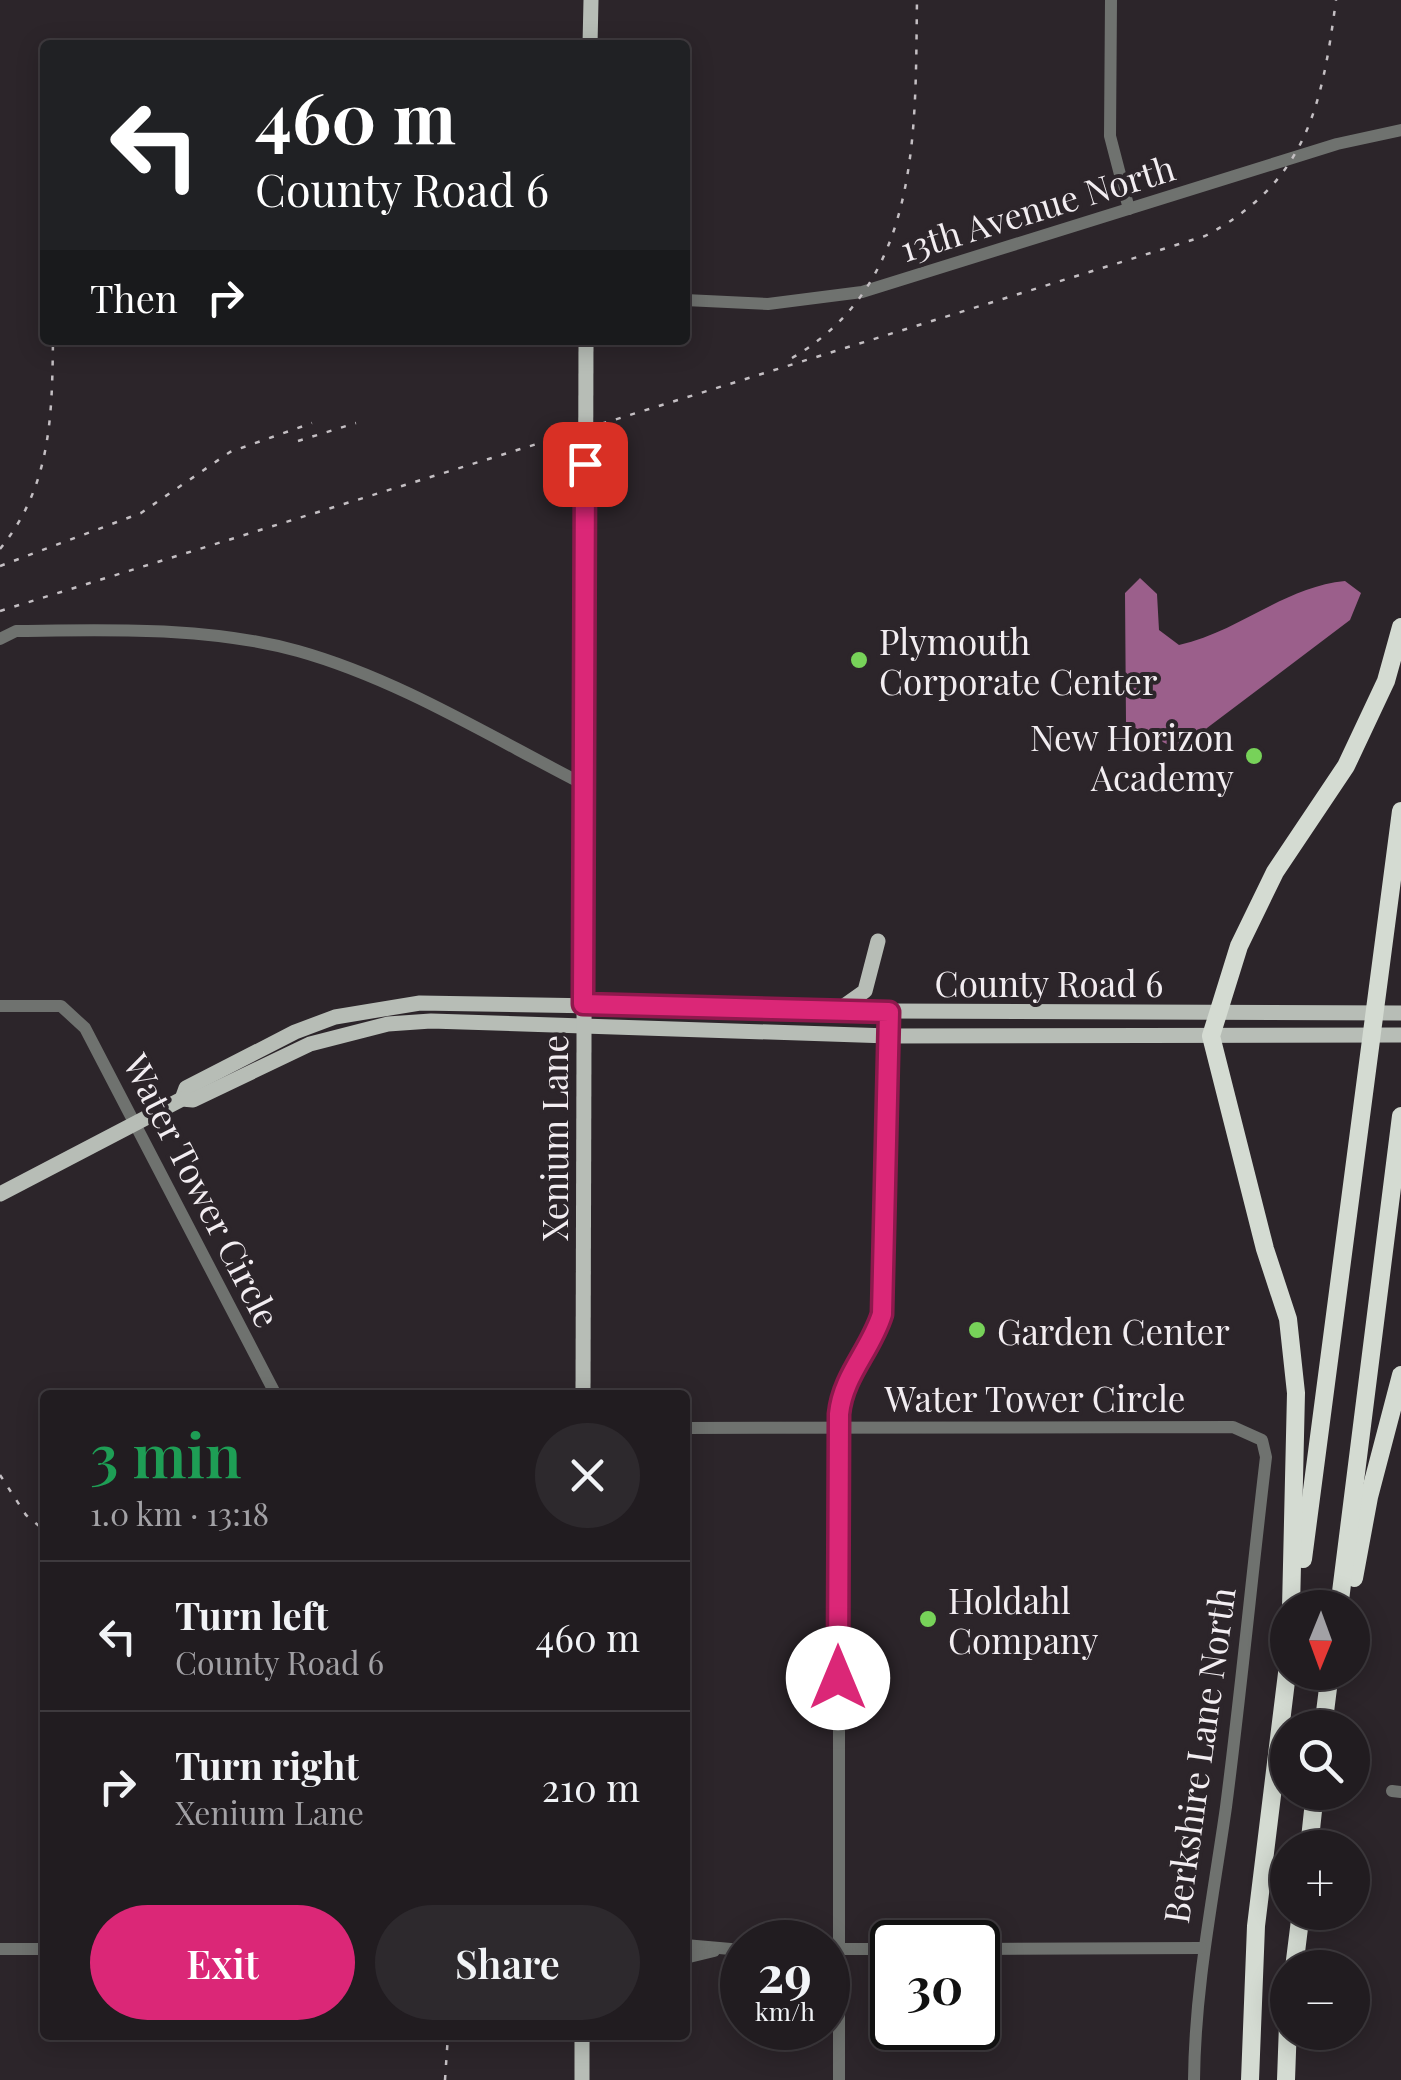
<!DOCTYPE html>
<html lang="en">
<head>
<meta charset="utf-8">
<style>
	:root { --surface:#211c20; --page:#2d292d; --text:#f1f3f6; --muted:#a2a1a5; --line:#3e3a3e; --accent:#db2777 }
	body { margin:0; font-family:"Playfair Display",serif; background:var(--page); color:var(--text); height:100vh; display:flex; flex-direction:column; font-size:38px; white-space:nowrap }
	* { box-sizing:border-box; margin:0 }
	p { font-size:32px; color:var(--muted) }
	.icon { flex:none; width:55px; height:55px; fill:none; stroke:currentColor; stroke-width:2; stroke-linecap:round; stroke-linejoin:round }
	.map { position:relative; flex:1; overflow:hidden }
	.panel { position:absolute; left:40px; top:1390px; width:650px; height:650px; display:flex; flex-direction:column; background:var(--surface); border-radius:10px; box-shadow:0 5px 25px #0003,0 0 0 2px var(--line) }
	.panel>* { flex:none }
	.banner { position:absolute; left:40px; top:40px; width:650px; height:305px; border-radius:10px; box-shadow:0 5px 25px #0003,0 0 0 2px var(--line); background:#202124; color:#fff; overflow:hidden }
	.needle { width:65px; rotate:181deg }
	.fabs { position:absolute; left:1270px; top:1590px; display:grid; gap:20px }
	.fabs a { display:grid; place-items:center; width:100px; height:100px; border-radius:50%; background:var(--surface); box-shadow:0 5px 25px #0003,0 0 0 2px var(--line); font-size:50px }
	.speed { position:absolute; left:720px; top:1920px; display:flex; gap:20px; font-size:50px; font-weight:700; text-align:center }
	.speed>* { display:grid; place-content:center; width:130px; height:130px; border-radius:50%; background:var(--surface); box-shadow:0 5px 25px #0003,0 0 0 2px var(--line); line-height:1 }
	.speed small { font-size:25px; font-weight:400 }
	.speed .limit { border:5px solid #111; border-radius:15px; background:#fff; color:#111 }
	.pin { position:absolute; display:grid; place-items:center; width:85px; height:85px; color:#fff; margin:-42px; border-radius:20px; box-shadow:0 5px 15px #0006 }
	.me { position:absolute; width:110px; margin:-55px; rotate:0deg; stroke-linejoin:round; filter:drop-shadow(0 0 8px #0008) }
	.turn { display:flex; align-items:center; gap:35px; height:210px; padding:0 50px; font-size:45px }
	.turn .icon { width:130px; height:130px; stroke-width:2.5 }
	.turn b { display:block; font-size:70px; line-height:85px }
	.then { display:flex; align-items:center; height:95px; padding:0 50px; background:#0003; gap:20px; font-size:38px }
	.round { display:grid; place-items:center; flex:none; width:105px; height:105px; border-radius:52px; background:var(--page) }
	.headline { display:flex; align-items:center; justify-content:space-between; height:170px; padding:0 50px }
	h1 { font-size:60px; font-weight:600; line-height:75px; color:#1e9e55 }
	.button { display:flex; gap:20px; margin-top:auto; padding:20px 50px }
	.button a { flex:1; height:115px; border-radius:60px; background:var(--accent); color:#fff; font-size:40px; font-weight:600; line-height:115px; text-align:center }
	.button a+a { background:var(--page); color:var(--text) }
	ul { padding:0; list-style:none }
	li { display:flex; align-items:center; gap:30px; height:150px; padding:0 50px; border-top:2px solid var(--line) }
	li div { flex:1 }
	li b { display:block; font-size:38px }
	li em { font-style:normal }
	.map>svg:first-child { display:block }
	.water { fill:#9b5f8b }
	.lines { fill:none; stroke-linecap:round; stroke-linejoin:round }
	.minor { stroke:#6f726f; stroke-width:12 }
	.major { stroke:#b7bdb6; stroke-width:15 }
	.highway { stroke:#d4dbd2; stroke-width:18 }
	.rail { stroke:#c4bfc3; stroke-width:2.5; stroke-dasharray:5 10; stroke-linecap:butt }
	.route-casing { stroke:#8e194d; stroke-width:25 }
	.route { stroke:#db2777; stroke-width:18 }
	.poi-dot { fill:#77d259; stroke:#2c252a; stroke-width:4 }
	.labels { text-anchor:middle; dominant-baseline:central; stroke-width:8; stroke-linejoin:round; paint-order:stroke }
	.street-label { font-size:35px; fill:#f2edf1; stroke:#2c252a }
	.poi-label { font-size:35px; fill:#f2edf1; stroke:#2c252a; text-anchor:start }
</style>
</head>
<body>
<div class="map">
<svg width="1401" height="2080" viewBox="0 0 1401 2080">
	<rect width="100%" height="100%" fill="#2c252a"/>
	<path class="water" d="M1140 578 1157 594 1159 630 1179 645C1238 632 1284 587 1345 581L1361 593 1350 620 1207 728 1198 751 1186 754 1126 723 1125 593Z"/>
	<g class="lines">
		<g class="minor">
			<path d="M1111 0 1110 136 1129 209"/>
			<path d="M685 300 768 304 862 292 1337 144 1401 130"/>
			<path d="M0 639 16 631C110 630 207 626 298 651 398 679 491 737 583 784"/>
			<path d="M0 1006H61L85 1028 276 1395"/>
			<path d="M685 1428 1233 1427 1262 1440 1266 1457C1252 1574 1241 1691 1226 1807 1213 1899 1195 1986 1194 2080"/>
			<path d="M1392 1791 1401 1792"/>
			<path d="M685 1945 742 1950"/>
			<path d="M0 1949H45"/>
			<path d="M828 1949H892"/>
			<path d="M978 1949 1201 1948"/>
			<path d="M685 1958 714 1951"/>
			<path d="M839 2080V1414C844 1375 870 1350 882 1314L889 1011"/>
		</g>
		<g class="major">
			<path d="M590 45 591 0"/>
			<path d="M841 1008 865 991 878 941"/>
			<path d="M182 1099 186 1088 295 1032 335 1017 420 1003 889 1011 1401 1013"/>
			<path d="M0 1194 182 1099 193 1100 310 1044 388 1024 431 1021 889 1036 1401 1035"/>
			<path d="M583 1395 586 340"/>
			<path d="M582 2035V2080"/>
		</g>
		<g class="highway">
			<path d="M1303 1559 1401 811"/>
			<path d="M1354 1578 1369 1497 1401 1375"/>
			<path d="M1291 1608 1296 1393 1288 1319 1265 1249 1211 1036 1239 946 1275 872 1346 766 1386 681 1401 627"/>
			<path d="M1339 1608 1401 1116"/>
			<path d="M1323 1728 1330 1672"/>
			<path d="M1309 1848 1315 1792"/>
			<path d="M1294 1968 1301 1912"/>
			<path d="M1250 2080 1256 1926 1288 1665"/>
			<path d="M1286 2080 1288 2024"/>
		</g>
		<g class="rail">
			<path d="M792 358C922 282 915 131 917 0"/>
			<path d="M298 441 356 423"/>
			<path d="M0 549C51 486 52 418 53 340"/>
			<path d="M0 566 141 513 230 452 312 423"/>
			<path d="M0 611 1205 236C1307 182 1322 106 1336 0"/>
			<path d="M0 1475 26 1515 45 1531"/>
			<path d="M445 2080 448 2035"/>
		</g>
	</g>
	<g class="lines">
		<defs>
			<path id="route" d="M585 464 583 1004 889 1012 882 1314C871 1350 843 1375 839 1414L838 1678"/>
		</defs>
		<use href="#route" class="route-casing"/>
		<use href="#route" class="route"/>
	</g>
	<g class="poi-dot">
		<circle cx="859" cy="660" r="10"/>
		<circle cx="1254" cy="756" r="10"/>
		<circle cx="977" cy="1330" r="10"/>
		<circle cx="928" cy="1619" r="10"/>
	</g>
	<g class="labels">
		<g class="street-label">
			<text transform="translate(1037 207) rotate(-17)">13th Avenue North</text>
			<text x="1049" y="982">County Road 6</text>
			<text transform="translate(553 1138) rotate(-90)">Xenium Lane</text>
			<text transform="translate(203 1190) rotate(63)">Water Tower Circle</text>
			<text x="1035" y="1397">Water Tower Circle</text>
			<text transform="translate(1198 1755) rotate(-82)">Berkshire Lane North</text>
		</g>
		<g class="poi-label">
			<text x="879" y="640">Plymouth<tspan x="879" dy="40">Corporate Center</tspan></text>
			<text x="1234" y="736" text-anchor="end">New Horizon<tspan x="1234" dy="40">Academy</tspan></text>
			<text x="997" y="1330">Garden Center</text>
			<text x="948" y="1599">Holdahl<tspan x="948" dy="40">Company</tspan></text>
		</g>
	</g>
</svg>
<div class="fabs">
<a><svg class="needle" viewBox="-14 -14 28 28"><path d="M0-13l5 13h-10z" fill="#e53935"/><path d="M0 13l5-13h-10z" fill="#a2a1a5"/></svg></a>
<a><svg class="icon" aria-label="search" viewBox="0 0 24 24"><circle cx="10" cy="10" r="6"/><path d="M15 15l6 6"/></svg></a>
<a>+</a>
<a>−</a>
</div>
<div class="speed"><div>29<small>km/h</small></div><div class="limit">30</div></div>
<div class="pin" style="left:585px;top:464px;background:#d93025"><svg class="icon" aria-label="arrive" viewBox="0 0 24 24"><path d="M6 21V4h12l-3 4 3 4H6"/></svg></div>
<svg class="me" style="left:838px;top:1678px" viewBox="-20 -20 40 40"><circle r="19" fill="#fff"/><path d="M0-13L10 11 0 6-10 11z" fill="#db2777"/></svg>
<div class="banner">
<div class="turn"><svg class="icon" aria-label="left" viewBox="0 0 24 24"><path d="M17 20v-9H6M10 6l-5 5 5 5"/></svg><div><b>460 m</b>County Road 6</div></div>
<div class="then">Then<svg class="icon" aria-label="right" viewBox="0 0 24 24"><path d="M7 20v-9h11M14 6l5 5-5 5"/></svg></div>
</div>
<section class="panel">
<div class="headline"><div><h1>3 min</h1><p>1.0 km · 13:18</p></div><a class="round"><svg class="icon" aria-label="close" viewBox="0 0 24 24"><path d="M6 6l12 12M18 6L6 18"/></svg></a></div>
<ul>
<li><svg class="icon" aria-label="left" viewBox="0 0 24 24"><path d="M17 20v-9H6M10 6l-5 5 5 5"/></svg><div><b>Turn left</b><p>County Road 6</p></div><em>460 m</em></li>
<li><svg class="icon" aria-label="right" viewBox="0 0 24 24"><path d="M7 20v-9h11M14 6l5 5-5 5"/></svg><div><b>Turn right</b><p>Xenium Lane</p></div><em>210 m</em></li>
</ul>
<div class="button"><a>Exit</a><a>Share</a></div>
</section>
</div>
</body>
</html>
